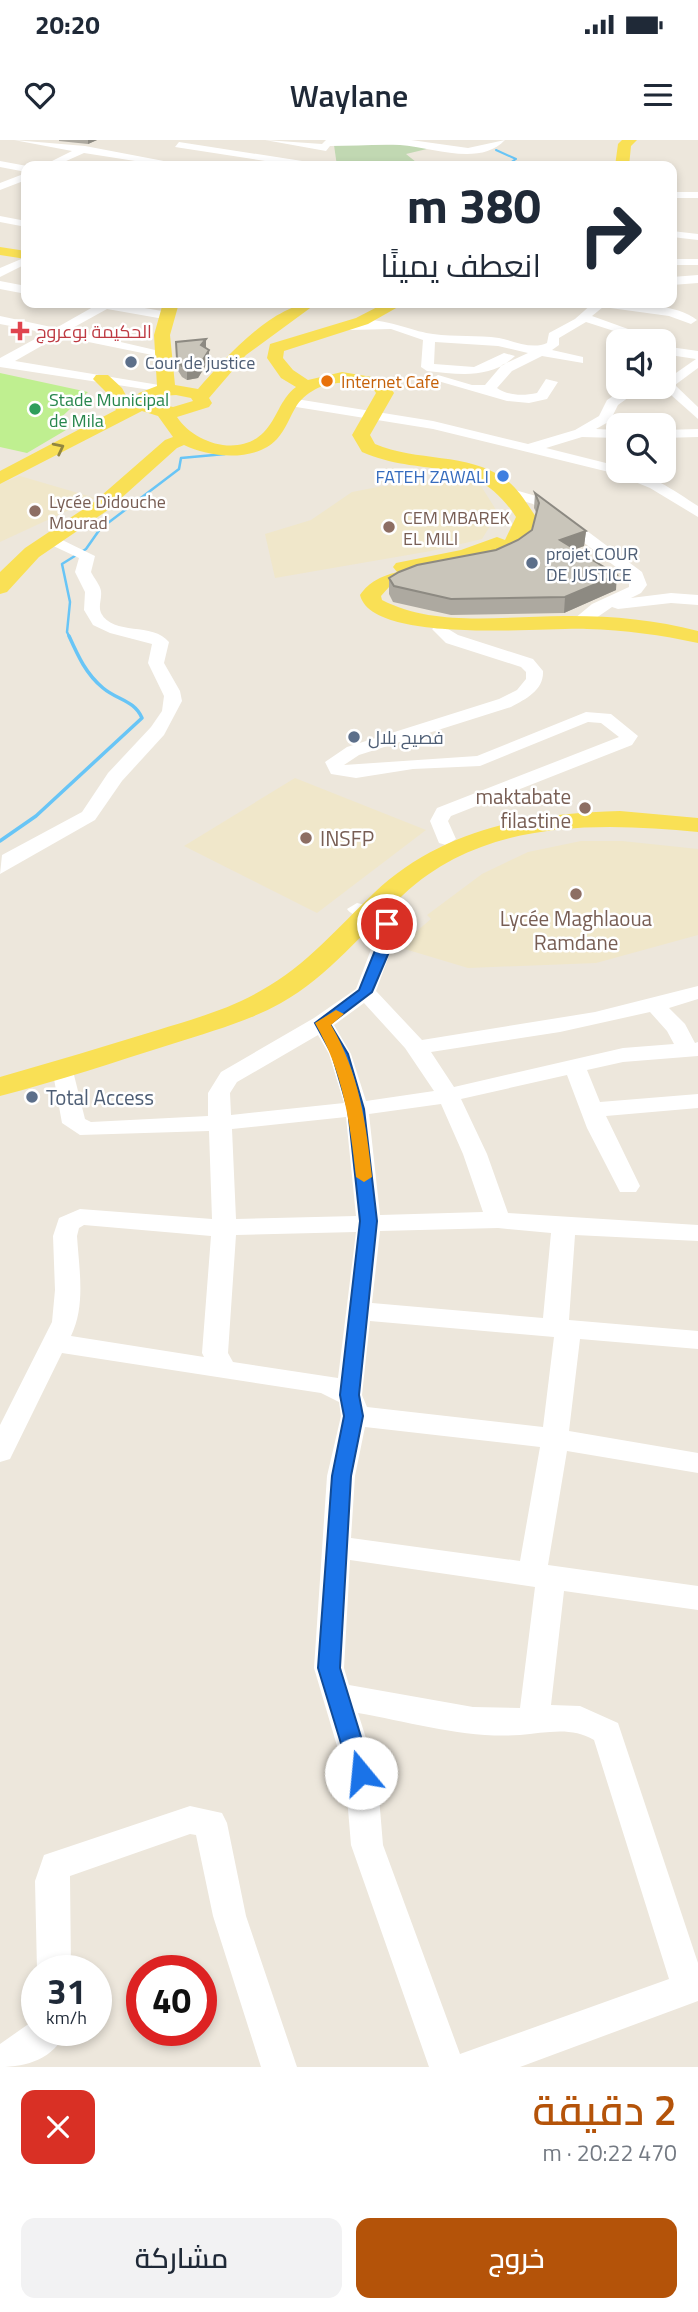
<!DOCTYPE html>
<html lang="ar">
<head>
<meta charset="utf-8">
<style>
	:root { --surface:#fff; --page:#f2f2f3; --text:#1f2937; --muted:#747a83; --accent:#b45309 }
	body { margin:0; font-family:"Titillium Web",Cairo,sans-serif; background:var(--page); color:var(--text); direction:rtl; height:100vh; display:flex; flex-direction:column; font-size:26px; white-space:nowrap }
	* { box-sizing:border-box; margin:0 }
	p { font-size:23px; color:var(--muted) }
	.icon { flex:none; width:38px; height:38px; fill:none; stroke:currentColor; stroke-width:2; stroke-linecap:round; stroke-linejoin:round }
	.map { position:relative; height:1927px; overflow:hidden; direction:ltr }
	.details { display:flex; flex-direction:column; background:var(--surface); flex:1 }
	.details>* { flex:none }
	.hud { position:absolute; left:21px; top:21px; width:656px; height:147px; border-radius:14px; box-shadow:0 4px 10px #0003; direction:rtl; background:#fff; color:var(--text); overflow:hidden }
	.fabs { position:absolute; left:606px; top:189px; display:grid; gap:14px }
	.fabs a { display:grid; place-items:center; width:70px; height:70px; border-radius:14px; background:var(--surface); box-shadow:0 4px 10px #0003; font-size:35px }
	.speed { position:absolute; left:21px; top:1815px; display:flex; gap:14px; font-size:35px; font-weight:700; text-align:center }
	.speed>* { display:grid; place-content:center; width:91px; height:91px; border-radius:50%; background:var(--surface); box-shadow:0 4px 10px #0003; line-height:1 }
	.speed small { font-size:18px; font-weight:400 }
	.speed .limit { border:10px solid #d22; background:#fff; color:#111 }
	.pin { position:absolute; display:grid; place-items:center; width:60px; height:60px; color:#fff; margin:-30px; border:4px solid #fff; border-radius:50%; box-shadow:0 2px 7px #0007 }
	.me { position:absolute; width:77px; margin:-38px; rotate:343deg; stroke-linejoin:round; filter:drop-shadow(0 0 5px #0008) }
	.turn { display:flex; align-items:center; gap:24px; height:147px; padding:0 21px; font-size:32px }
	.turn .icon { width:91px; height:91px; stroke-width:2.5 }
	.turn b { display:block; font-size:49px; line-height:60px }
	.round { display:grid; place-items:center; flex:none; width:74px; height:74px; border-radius:14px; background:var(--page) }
	.overview { display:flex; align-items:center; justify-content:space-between; height:119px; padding:0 21px }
	h1 { font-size:42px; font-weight:600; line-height:52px; color:var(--accent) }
	.action { display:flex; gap:14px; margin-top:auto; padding:14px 21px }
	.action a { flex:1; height:80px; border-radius:14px; background:var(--accent); color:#fff; font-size:28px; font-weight:600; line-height:80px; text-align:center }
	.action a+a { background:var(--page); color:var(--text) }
	.status { display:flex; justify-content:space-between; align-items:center; height:49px; padding:0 35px; background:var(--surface); direction:ltr }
	.status svg { height:19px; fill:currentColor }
	header { display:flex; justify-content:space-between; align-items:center; height:91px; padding:0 21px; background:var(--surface); font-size:32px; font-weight:600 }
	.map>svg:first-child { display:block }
	.education { fill:#f0e7ca }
	.cemetery { fill:#c1d8b2 }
	.pitch { fill:#bfef90 }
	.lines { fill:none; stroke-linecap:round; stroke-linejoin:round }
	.stream-far2 { stroke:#68c5f6; stroke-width:2 }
	.stream-far1 { stroke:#68c5f6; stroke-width:2.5 }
	.stream { stroke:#68c5f6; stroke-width:3.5 }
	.minor { fill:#fff; fill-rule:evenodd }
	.major { fill:#f9e055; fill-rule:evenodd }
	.wall { fill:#ada9a0 }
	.shaded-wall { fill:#8d8a82 }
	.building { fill:#c9c5ba; stroke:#8d8a82; stroke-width:2 }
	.oneway { stroke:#928640 }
	.route { fill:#1a73e8; stroke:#114b97; stroke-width:2 }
	.slow { fill:#f59e0b }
	.health-dot { fill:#e0444e; stroke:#fff; stroke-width:2.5 }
	.service-dot { fill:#5c6f8a; stroke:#fff; stroke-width:2.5 }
	.food-dot { fill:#e8710a; stroke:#fff; stroke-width:2.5 }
	.leisure-dot { fill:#2e9e5b; stroke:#fff; stroke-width:2.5 }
	.shop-dot { fill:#3f7fe0; stroke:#fff; stroke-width:2.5 }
	.education-dot { fill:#8d6e63; stroke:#fff; stroke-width:2.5 }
	.labels { text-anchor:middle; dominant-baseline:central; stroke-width:5; stroke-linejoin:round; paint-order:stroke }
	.far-health-label { font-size:18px; fill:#be3a42; stroke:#fff; text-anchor:start }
	.far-service-label { font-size:18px; fill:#4e5e75; stroke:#fff; text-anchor:start }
	.far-food-label { font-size:18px; fill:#c56008; stroke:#fff; text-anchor:start }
	.far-leisure-label { font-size:18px; fill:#27864d; stroke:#fff; text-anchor:start }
	.far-shop-label { font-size:18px; fill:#366cbe; stroke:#fff; text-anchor:end }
	.far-education-label { font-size:18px; fill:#785e54; stroke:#fff; text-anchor:start }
	.education-label { font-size:21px; fill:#785e54; stroke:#fff; text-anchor:end }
	.service-label { font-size:21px; fill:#4e5e75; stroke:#fff; text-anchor:start }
</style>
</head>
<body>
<div class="status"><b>20:20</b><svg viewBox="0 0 49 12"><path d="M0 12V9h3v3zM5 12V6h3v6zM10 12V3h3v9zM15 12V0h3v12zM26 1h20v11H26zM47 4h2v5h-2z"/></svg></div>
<header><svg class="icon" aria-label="menu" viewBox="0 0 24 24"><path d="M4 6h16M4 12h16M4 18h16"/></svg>Waylane<svg class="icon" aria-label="heart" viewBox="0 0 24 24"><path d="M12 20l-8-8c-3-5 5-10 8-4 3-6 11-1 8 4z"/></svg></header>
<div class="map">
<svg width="698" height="1927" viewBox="0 0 698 1927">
	<rect width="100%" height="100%" fill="#ede7dc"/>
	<g class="education">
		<path d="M20 336 95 358 0 402V344Z"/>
		<path d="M476 338 498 373 482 399 431 411 275 438 265 394 311 380 352 352 383 346Z"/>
		<path d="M295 638 426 690 317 773 184 706Z"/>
		<path d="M581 701H622L698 709V795L596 823 468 828 398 807 431 779 427 775 482 734 528 712Z"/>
	</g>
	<path class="cemetery" d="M407 4 431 8 406 14 421 26H337L334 5Z"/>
	<path class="pitch" d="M0 233 88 252 52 286 66 290 27 313 0 307Z"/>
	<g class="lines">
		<path class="stream-far2" d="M496 10 516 19 505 26"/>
		<path class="stream-far1" d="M70 498 67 492 70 462 62 424 86 409 100 389 179 329 181 318 225 314"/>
		<path class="stream" d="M0 701 36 676 142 578C134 560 117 560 103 548 86 534 78 516 69 496"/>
		<g class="minor">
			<path d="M14 0 85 6 190 26H167L84 13 55 26H42L72 11Z"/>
			<path d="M265 0 322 4 326 0H411L468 8 505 0C479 27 433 7 400 5 377 4 353 6 330 6L326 11Z"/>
			<path d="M179 2 315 23 320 26H297L175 7Z"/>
			<path d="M0 21 27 26 26 32 0 27Z"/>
			<path d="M26 33V40L0 50V43Z"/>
			<rect x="672" y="52" width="26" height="6"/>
			<path d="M0 76 26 81V87L0 82Z"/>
			<path d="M672 91 698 94V100L672 97Z"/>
			<path d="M26 117V124L0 137V128Z"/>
			<rect x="672" y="119" width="26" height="6"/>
			<path d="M698 135V143L672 145V137Z"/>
			<path d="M0 141 26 146V154L0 149Z"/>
			<path d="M87 163H115L168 172 170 175 164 179 107 169 69 190 168 213 162 217 59 196 15 221 165 246 172 250 170 253 0 227V218L46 193 0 184V176L56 188 93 167Z"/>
			<path d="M593 163C621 163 676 162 697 180L691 184 669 176 603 167 592 176 653 198 645 201 586 182 559 198V205L552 210 583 217V223L542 216 512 231 497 248C509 256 523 256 537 253L546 239 558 242 547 259 529 263 507 261 431 239 438 235 472 245H485L502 225 528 213 498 206 435 202 434 224 474 227 504 213 515 216C490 240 458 234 427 231L421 227 423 200 391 189 350 190 344 186C366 169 411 192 433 194 455 197 478 195 499 198 515 201 532 210 547 203L549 193 575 179Z"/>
			<path d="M663 206 698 211V228L675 245 698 267V279L662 247 663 242 696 219 663 214Z"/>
			<path d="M627 247H643L618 265 610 281 596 289 618 290V298L582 297 546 308 618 326V331C648 331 673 350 698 366V377L650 348 613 333 433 289 290 266 283 262 290 258 433 281 528 304 575 290 599 276 607 260Z"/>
			<path d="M698 289V297L663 298V290Z"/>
			<path d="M508 348 543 358 642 432 647 445 641 453 631 458 671 453 698 455V465L671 463 618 469 612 467 586 485H574V479L592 464 629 447V437L533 364 503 355V349Z"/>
			<path d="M52 395 95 416 91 432C94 438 100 445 101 451 102 459 98 466 101 473 113 496 153 482 169 502L164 523 180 551 182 561 164 595 122 641 95 680 0 734 2 715 82 672 108 633 151 587 162 571 164 556 148 523 152 504 110 493 93 485 84 470 85 452 75 432 79 418 47 403 44 400Z"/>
			<path d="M440 484 458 495 533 519 543 531C544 550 526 559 511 567L359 615 344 625 477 616 586 572 611 574 638 596 632 605 451 676 448 681 456 699 446 705 439 703 430 681 437 668 619 597 601 583 588 582 480 626 413 629 356 638 331 634 325 622 347 607 499 559 517 550 526 539V532L521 527 446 503 432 489Z"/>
			<path d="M357 763C375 767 392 772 398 791L376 851 422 900 595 872 698 846V859L669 868 685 884 695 903 698 902V916L623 922 587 930 600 962 698 954V968L606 976 640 1046 636 1052H620L587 988 567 935 461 959 487 1014 508 1073 698 1085V1101L575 1095 569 1180 698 1191V1209L580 1199 569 1291 698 1313V1333L567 1311 548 1425 698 1446V1470L564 1451 551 1565 580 1566 618 1583 698 1823V1861L520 1927H429L351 1705 345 1633 314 1528 327 1336 341 1276 339 1262 321 1253 62 1213 10 1319 0 1322V1285L52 1182 55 1150 53 1096 59 1078 80 1069 212 1079 209 991 80 995 62 983 52 928 63 921 71 923 85 979 91 982 208 976V953L221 932 314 878 356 849 378 791C373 776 355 780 347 769ZM364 863 405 908 434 951 366 961 351 914 334 885ZM650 872 667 891 674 904 623 908 454 947 431 912 560 892ZM318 895 329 914 344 963 231 975 230 953 237 942ZM441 964 463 1014 483 1072 380 1075 369 974ZM346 977 356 1076 236 1079 232 989ZM84 1085 211 1096 202 1213 204 1217 71 1196C86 1165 79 1129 77 1096L79 1088ZM498 1088 551 1093 543 1178 372 1163 380 1091ZM356 1092 338 1238 233 1222 228 1213 236 1095ZM370 1181 554 1197 543 1287 367 1267 362 1255ZM365 1287 540 1307 520 1421 351 1398 355 1336ZM350 1420 535 1447 520 1568 473 1567 349 1545 344 1528ZM358 1573C410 1582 466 1599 520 1595 545 1593 571 1586 594 1600L669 1839 460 1914 383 1705 377 1633Z"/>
			<path d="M190 1666 222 1673 227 1683 246 1776 297 1927H261L213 1776 196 1695 190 1694 70 1736 71 1830H37L35 1741 44 1715Z"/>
			<path d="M37 1878V1890H67C55 1918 28 1927 0 1927V1904Z"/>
		</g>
		<g class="major">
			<path d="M622 0H637L631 6 629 26H615L618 4Z"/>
			<path d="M0 107 26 111V119L0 115Z"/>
			<path d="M163 163H179L170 195 175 245 198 249C224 219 275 161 317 163L246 215 209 258 212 263 209 267 177 277C194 303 239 318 264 292 277 279 280 259 296 247L281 238 267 218 270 204 356 178 385 163H405L368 184 284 211 283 218 293 230 308 240 342 232 384 239 394 253 370 295 375 304C416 322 468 312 505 339 518 348 527 364 536 377 528 406 509 418 481 425L471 420 435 427 433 433 389 447 381 456 382 460C438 489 510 475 571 476 614 476 656 480 698 491V503C661 495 625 490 587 489 545 487 372 505 360 455 370 441 380 437 397 432L393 427 396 423 461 410 497 397 505 400 516 377C474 312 424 339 362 312L352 295 376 253 372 247C345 239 315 241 297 265 290 276 286 289 277 299 256 322 210 318 184 305L177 308 108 370 39 417 7 452 0 454V432L25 408 94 362 165 300 173 297 158 276 142 271 0 344V331L116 270 108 254 93 239 96 235H108L122 248 130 263 139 253 157 246 154 195ZM176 255 191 258 193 261 173 267 152 262 162 256Z"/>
			<path d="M620 671 698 678V692C596 682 483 680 403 755 363 792 329 836 281 863 247 882 209 892 172 904 115 922 58 941 0 956V937C53 922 105 906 158 890 193 879 230 869 262 850 306 826 338 787 374 753 442 689 529 673 620 671Z"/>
		</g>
	</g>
	<g class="wall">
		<path d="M59 0H97L88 4 59 1Z"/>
		<path d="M176 202 209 210V220L198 238 187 240 182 237 177 229Z"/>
		<path d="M535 353 586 391 584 406 576 409 616 450 564 473 451 475 393 462 389 454V438L496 410 518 400 532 390 537 374 534 368Z"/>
	</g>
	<g class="shaded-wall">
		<path d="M88 0H97L88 4Z"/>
		<path d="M206 199V210L201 205Z"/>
		<path d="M209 210V220L198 238 187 240V230Z"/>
		<path d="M586 391 584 406 559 415 560 400Z"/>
		<path d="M617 435 616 450 564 473 565 457Z"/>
	</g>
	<g class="building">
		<path d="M206 199 201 205 209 210 198 228 187 230 182 226 177 219 176 202Z"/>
		<path d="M535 353 586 391 560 400 617 435 565 457 451 459 394 446 389 438 399 432 417 425 496 410 518 400 532 390 539 363Z"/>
	</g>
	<defs><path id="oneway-chevron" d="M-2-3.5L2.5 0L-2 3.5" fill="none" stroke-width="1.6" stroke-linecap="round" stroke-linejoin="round" transform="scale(1.75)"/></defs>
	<use class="oneway" href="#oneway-chevron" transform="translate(59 308) rotate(-27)"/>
	<path class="route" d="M387 779 394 784 395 798 372 852 330 884 348 914 364 969 377 1081 359 1255 363 1276 351 1336 340 1528 372 1633 369 1639 361 1642 353 1639 350 1633 318 1528 332 1336 344 1276 340 1255 360 1081 348 969 332 914 315 883 359 850 380 798 379 784Z"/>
	<path class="slow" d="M336 870 344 874 331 885C359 933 366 982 372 1037L364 1042 356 1037C350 981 343 932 315 883Z"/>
	<path class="health-dot" d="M16.5 180.5h7v7h7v7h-7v7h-7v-7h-7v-7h7z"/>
	<g class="service-dot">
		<circle cx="131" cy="222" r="7"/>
		<circle cx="532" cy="423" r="7"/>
		<circle cx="354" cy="597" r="7"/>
		<circle cx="32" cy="957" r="7"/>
	</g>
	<circle class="food-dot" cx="327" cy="241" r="7"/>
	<circle class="leisure-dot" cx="35" cy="269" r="7"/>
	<circle class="shop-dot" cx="503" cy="336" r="7"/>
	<g class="education-dot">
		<circle cx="35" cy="371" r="7"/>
		<circle cx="389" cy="387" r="7"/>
		<circle cx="585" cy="668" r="7"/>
		<circle cx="306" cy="698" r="7"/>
		<circle cx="576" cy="754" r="7"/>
	</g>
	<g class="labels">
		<g class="far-health-label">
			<text x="36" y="191">الحكيمة بوعروج</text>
		</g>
		<g class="far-service-label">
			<text x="145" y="222">Cour de justice</text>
			<text x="546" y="413">projet COUR<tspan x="546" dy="21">DE JUSTICE</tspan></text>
			<text x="368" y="597">فصيح بلال</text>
		</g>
		<g class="far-food-label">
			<text x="341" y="241">Internet Cafe</text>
		</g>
		<g class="far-leisure-label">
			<text x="49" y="259">Stade Municipal<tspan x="49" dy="21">de Mila</tspan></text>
		</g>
		<g class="far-shop-label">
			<text x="489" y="336">FATEH ZAWALI</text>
		</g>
		<g class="far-education-label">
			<text x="49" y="361">Lycée Didouche<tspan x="49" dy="21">Mourad</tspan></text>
			<text x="403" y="377">CEM MBAREK<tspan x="403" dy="21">EL MILI</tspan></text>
		</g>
		<g class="education-label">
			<text x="571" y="656">maktabate<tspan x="571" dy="24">filastine</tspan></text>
			<text x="320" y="698" text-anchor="start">INSFP</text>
			<text x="576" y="778" text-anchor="middle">Lycée Maghlaoua<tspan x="576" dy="24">Ramdane</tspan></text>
		</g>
		<g class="service-label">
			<text x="46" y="957">Total Access</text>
		</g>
	</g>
</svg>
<div class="fabs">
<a><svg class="icon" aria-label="sound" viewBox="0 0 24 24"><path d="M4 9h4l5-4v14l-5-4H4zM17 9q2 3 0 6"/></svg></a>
<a><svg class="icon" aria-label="search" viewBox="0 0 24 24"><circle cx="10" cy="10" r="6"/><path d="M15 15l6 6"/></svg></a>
</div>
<div class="speed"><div>31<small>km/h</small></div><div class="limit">40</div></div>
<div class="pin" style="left:387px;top:784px;background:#d93025"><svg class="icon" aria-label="arrive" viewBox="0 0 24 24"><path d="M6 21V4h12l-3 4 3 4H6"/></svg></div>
<svg class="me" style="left:361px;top:1633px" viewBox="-20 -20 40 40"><circle r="19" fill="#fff"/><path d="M0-13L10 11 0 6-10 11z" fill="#1a73e8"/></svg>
<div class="hud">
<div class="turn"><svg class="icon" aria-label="right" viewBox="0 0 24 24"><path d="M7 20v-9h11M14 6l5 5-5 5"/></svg><div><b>380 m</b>انعطف يمينًا</div></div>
</div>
</div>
<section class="details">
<div class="overview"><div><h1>2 دقيقة</h1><p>470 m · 20:22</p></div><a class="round" style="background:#d93025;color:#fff"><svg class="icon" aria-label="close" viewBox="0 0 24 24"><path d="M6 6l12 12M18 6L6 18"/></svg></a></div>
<div class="action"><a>خروج</a><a>مشاركة</a></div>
</section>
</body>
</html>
